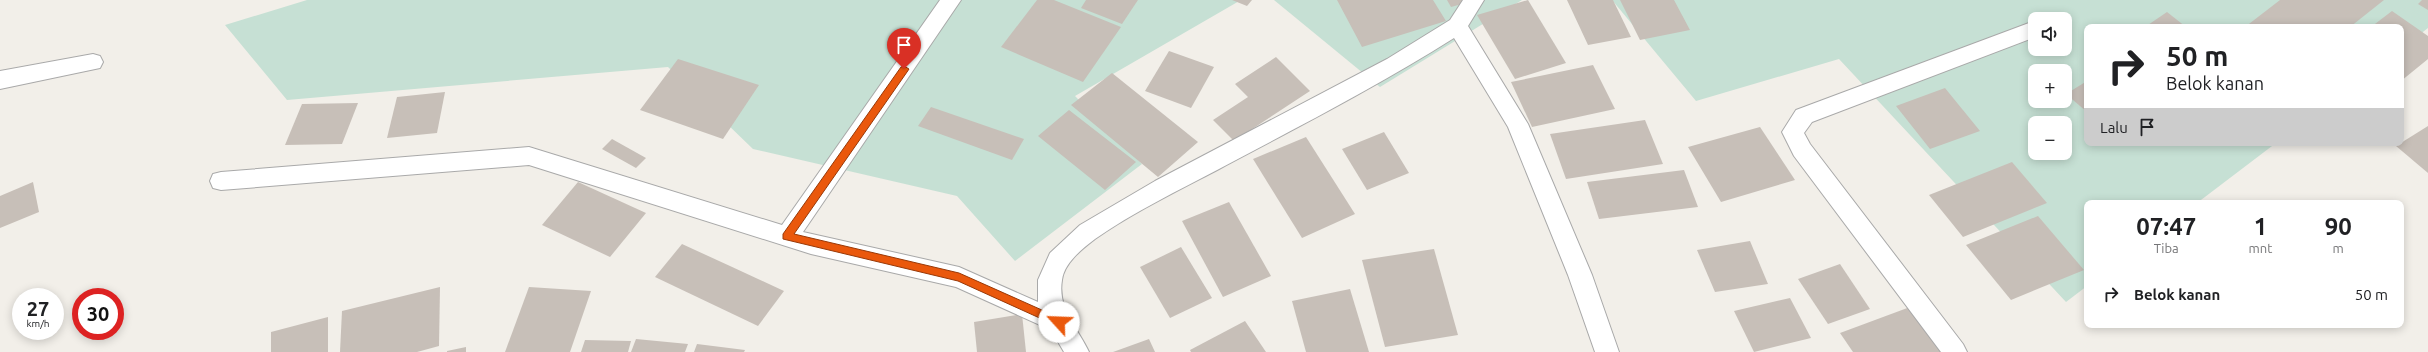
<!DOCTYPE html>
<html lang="id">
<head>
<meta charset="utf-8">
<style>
	:root { --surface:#fff; --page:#f6f6f6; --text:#202124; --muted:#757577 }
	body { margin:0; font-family:Ubuntu,sans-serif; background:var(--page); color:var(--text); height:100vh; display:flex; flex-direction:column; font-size:15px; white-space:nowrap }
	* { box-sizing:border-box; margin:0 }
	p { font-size:13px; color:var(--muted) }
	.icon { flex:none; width:22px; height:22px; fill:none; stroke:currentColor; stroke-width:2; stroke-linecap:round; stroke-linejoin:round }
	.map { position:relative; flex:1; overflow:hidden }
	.sheet { position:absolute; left:2084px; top:200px; width:320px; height:128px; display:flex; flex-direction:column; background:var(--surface); border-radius:8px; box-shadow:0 2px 10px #0003 }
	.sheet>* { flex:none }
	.top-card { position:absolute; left:2084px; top:24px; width:320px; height:122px; border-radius:8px; box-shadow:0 2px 10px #0003; background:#fff; color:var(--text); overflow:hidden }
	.tools { position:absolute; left:2028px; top:12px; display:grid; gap:8px }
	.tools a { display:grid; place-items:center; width:44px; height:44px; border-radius:8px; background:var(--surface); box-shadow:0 2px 10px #0003; font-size:20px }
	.speed { position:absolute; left:12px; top:288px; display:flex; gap:8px; font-size:20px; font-weight:700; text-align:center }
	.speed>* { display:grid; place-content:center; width:52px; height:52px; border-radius:50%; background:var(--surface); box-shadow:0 2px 10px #0003; line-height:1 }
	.speed small { font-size:10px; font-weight:400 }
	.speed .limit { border:6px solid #d22; background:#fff; color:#111 }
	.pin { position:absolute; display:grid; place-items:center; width:34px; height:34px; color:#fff; margin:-41px -17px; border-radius:50% 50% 50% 0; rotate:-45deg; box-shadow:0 0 4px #0007 }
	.pin .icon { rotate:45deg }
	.me { position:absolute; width:44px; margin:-22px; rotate:295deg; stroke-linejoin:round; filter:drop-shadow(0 0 3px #0008) }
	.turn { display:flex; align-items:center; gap:14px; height:84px; padding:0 16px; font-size:18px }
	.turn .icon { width:52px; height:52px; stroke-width:2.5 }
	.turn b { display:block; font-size:28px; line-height:34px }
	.then { display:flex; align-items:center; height:38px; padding:0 16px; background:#0003; gap:8px; font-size:15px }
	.eta { display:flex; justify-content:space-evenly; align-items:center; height:68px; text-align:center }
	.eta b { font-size:24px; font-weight:700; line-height:28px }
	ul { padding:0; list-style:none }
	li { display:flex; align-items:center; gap:12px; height:52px; padding:0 16px }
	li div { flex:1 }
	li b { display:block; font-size:15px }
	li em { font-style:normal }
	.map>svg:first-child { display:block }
	.wetland { fill:#c6e0d4; fill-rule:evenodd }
	.building { fill:#c7bfb8 }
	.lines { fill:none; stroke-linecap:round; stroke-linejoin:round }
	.minor-casing { stroke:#a9a9a9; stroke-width:2 }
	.minor { fill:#fff; fill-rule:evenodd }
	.route { fill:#ea580c; stroke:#983908 }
</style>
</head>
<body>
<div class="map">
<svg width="2428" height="352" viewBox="0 0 2428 352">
	<rect width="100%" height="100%" fill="#f2efe9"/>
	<g class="wetland">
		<path d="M307 0H1241L1075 96 1142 164 1015 261 957 196 753 149 668 67 287 100 225 25Z"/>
		<path d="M1274 0H1522L1380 87Z"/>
		<path d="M1612 0H2428V28L2401 49V27H2087V143H2276L2197 203H2087V286L2066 302 1839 59 1696 101ZM2035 19H2065V49H2035ZM2035 71H2065V101H2035ZM2035 123H2065V153H2035Z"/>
	</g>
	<g class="building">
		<path d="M1037 0H1054L1121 27 1083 82 1001 47Z"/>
		<path d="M1086 0H1138L1122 24 1081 8Z"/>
		<path d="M1232 0H1252L1247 6Z"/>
		<path d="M1337 0H1433L1446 21 1362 47Z"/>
		<path d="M1447 0H1468L1469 2 1451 7Z"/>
		<path d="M1528 0 1566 63 1515 79 1477 15Z"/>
		<path d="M1567 0H1613L1631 37 1588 45Z"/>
		<path d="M1620 0H1674L1690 30 1640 40Z"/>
		<path d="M2280 0H2384L2350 27H2245Z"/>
		<path d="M2422 0H2428V10L2418 4Z"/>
		<path d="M2392 11 2428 36V59L2401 81V27H2371Z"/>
		<path d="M2167 12 2186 27H2145Z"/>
		<path d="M1169 51 1214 67 1191 108 1145 91Z"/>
		<path d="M1276 57 1310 91 1234 141 1213 120 1248 97 1235 84Z"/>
		<path d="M678 59 759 85 723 139 640 110Z"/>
		<path d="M1593 65 1615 109 1532 127 1511 82Z"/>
		<path d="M1112 73 1198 142 1158 177 1071 105Z"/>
		<path d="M2087 81V112L2066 94Z"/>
		<path d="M1945 88 1980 131 1930 149 1896 106Z"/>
		<path d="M445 92 437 133 387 138 397 97Z"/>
		<path d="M358 103 342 144 285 145 302 104Z"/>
		<path d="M931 107 1024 139 1012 160 918 126Z"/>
		<path d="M1069 110 1136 162 1105 190 1038 136Z"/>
		<path d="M1645 120 1663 164 1566 179 1550 134Z"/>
		<path d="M2428 126V173L2396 146Z"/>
		<path d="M1760 127 1795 180 1721 202 1688 147Z"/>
		<path d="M1384 132 1409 173 1367 190 1342 149Z"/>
		<path d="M1306 137 1355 214 1302 238 1253 159Z"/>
		<path d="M612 139 646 158 636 168 602 149Z"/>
		<path d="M2012 162 2047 203 1963 237 1929 195Z"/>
		<path d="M1684 170 1698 207 1599 219 1587 182Z"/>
		<path d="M33 182 39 212 0 228V196Z"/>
		<path d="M578 182 646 213 610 257 542 225Z"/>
		<path d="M1229 202 1271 276 1223 297 1182 221Z"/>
		<path d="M2038 216 2084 270 2011 300 1966 245Z"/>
		<path d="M1750 241 1768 284 1715 292 1697 250Z"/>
		<path d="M682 244 730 266 784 291 758 326 655 277Z"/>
		<path d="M1181 247 1212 298 1170 318 1140 267Z"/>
		<path d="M1434 249 1458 335 1385 347 1362 260Z"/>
		<path d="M1840 264 1870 309 1828 324 1798 279Z"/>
		<path d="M440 287 439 346 417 352H340L342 311Z"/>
		<path d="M529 287 591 291 570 352H505Z"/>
		<path d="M1350 289 1369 352H1306L1292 301Z"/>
		<path d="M1790 298 1811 338 1754 352 1734 311Z"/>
		<path d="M1910 307 1941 352H1853L1840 333Z"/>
		<path d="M1022 314 1026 352H977L974 322Z"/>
		<path d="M328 317V352H271V332Z"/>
		<path d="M1245 321 1266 352H1191L1190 350Z"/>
		<path d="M636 339 688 344 685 352H631Z"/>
		<path d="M1149 339 1155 352H1113Z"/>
		<path d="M585 340 631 341 628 352H581Z"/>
		<path d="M697 344 745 350 744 352H694Z"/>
		<path d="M466 347V352H447V351Z"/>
	</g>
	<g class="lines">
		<defs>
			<g id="minor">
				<path d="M940 0H961L803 232 959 267 1038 302V280L1050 253 1080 225 1155 181 1387 59 1450 20 1463 0H1484L1468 26 1528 124 1592 275 1619 352H1595L1568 275 1508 127 1454 38C1378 86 1298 127 1219 169 1179 190 1132 213 1095 239 1082 249 1064 263 1062 280 1057 309 1078 328 1089 352H1064L1051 330 956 287 811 254 529 165 221 190 213 188 210 181 213 174 221 172 529 147 782 225Z"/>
				<path d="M2029 23 2035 25V37L1812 122 1804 133 1810 144 1963 344 1967 352H1941L1794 156 1782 132 1796 110Z"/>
				<path d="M93 54 100 56 103 62 100 68 0 89V71Z"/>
			</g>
		</defs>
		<use href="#minor" class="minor-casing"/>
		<use href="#minor" class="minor"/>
	</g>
	<path class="route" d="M904 66 909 69 907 72 794 234 959 273 1062 319V325H1055L958 281 783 239V234L901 67Z"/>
</svg>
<div class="tools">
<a><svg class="icon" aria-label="sound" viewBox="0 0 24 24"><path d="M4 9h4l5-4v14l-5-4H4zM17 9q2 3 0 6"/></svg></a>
<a>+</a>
<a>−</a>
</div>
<div class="speed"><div>27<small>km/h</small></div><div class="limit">30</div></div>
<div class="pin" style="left:904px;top:69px;background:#d93025"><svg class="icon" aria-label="arrive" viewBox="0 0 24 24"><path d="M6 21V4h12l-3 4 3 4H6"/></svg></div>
<svg class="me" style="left:1059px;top:322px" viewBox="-20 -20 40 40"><circle r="19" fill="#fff"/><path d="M0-13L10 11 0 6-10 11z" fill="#ea580c"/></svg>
<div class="top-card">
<div class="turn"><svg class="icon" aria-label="right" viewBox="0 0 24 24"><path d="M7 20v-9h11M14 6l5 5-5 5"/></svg><div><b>50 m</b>Belok kanan</div></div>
<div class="then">Lalu<svg class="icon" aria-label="arrive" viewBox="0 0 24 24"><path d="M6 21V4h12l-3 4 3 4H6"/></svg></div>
</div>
<section class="sheet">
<div class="eta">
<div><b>07:47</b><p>Tiba</p></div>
<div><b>1</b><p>mnt</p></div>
<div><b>90</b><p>m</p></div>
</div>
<ul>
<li><svg class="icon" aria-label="right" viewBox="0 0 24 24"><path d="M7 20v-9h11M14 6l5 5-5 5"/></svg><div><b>Belok kanan</b></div><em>50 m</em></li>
</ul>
</section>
</div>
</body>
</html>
